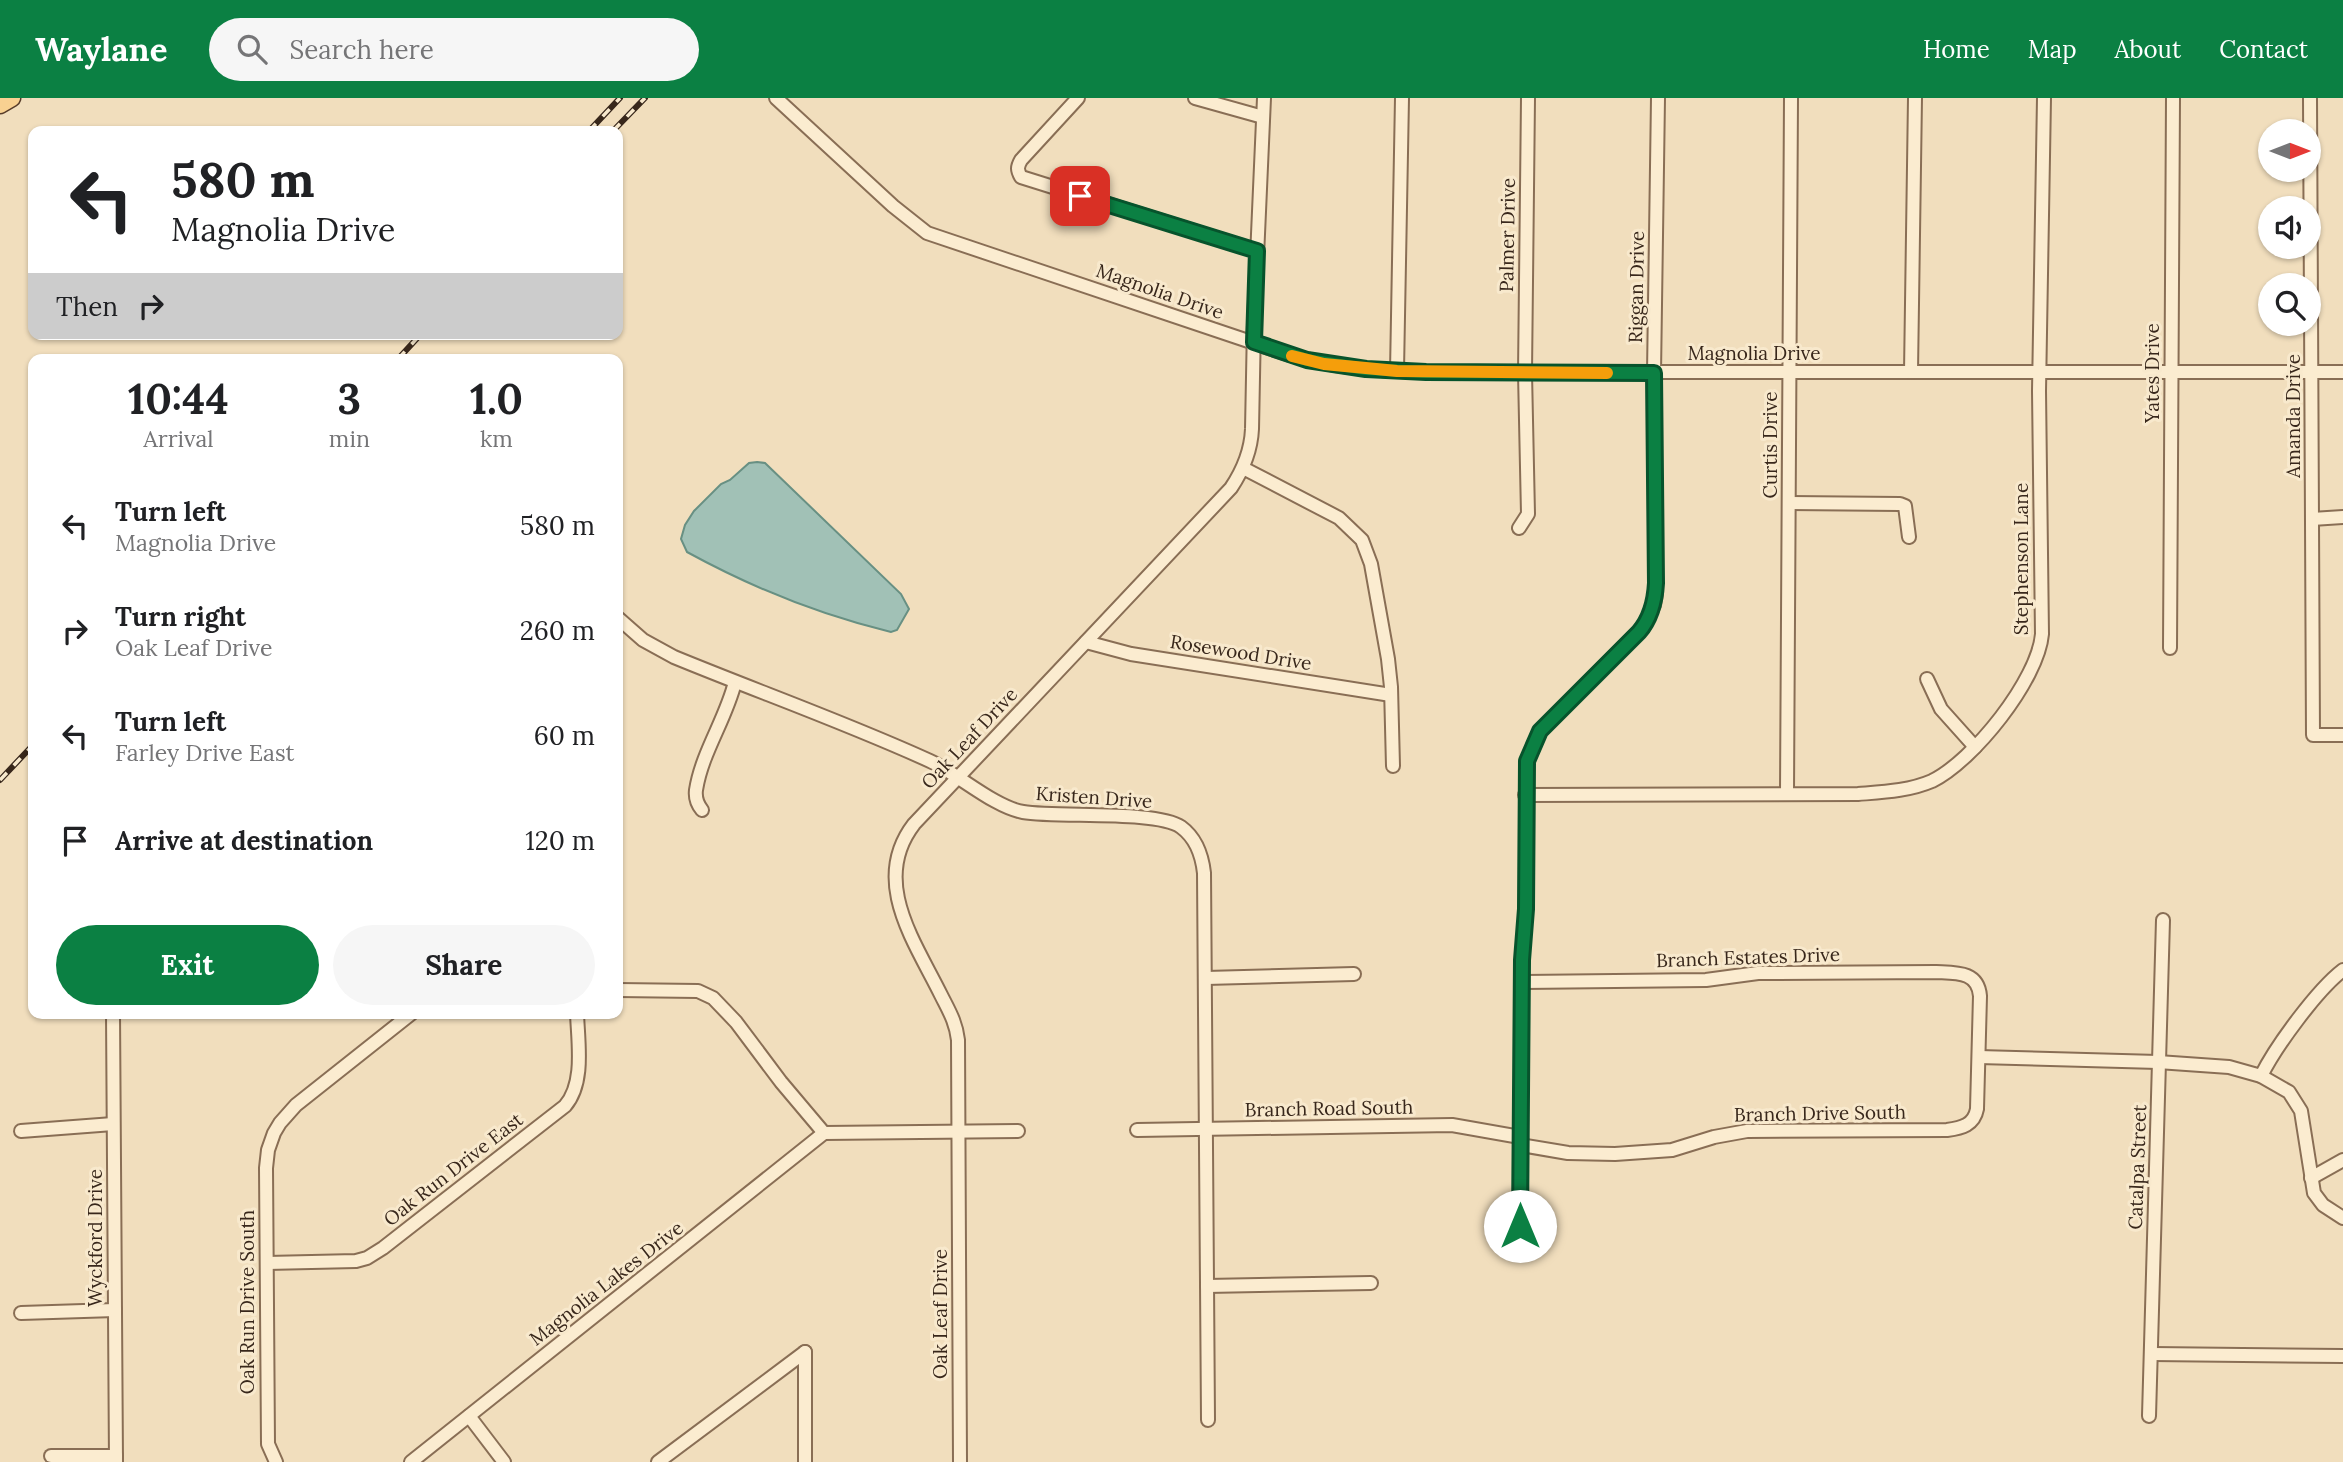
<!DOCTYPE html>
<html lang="en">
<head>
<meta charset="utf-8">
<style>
	:root { --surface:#fff; --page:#f6f6f6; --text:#202124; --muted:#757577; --accent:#0b8043 }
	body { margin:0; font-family:Lora,serif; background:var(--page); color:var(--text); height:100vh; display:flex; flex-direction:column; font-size:26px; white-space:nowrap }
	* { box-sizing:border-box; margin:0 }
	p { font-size:23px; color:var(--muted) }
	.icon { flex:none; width:38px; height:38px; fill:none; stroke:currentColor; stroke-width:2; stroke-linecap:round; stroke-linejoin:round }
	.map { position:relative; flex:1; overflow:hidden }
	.details { position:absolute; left:28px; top:256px; width:595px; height:665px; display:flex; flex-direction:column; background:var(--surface); border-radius:14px; box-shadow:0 2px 5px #0004 }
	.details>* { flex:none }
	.top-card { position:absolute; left:28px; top:28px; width:595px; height:214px; border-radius:14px; box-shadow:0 2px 5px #0004; background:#fff; color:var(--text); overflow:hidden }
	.needle { width:46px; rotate:90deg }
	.buttons { position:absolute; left:2258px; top:21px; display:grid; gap:14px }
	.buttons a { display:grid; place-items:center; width:63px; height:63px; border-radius:50%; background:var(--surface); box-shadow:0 2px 5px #0004; font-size:35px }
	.pin { position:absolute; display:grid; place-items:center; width:60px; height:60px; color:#fff; margin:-30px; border-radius:14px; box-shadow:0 4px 10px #0006 }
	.me { position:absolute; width:77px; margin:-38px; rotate:0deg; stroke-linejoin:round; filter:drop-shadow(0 0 5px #0008) }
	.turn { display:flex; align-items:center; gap:24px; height:147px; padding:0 28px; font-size:32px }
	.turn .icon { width:91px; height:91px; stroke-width:2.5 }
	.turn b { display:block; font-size:49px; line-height:60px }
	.then { display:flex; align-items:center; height:66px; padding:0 28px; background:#0003; gap:14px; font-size:26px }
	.eta { display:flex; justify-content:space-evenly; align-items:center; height:119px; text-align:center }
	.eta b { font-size:42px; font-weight:800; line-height:49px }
	.action { display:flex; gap:14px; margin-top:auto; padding:14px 28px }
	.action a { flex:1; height:80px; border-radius:42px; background:var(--accent); color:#fff; font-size:28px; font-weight:800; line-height:80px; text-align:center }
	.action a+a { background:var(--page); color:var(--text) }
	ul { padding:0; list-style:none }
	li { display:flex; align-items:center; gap:21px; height:105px; padding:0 28px }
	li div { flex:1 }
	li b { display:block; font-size:26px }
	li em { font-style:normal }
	header { display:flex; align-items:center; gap:42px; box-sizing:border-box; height:98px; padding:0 35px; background:var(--accent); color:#fff }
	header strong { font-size:33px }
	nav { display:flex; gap:38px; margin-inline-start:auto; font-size:24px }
	.search { width:490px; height:63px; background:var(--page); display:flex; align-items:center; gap:18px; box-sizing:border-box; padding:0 24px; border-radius:38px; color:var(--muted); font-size:26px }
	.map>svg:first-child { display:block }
	.water { fill:#a1c1b6; stroke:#689083; stroke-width:2 }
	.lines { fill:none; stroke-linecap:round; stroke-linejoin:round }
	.minor-casing { stroke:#896e55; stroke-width:16 }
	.major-casing { stroke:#573c2a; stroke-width:19 }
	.minor { stroke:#fbecd0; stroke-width:12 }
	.major { stroke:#f8d191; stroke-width:16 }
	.rail-casing { stroke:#38271b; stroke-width:6 }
	.rail { stroke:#f8e9cd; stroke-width:3.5; stroke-dasharray:10; stroke-linecap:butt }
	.route-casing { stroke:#07532c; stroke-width:18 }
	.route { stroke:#0b8043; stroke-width:12 }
	.slow { stroke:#f59e0b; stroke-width:12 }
	.labels { text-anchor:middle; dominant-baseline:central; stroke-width:6; stroke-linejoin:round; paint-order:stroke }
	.street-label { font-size:19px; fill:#38271b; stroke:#f8e9cd }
</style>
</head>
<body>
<header>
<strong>Waylane</strong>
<div class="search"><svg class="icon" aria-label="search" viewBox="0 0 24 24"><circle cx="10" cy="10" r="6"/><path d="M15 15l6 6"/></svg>Search here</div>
<nav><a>Home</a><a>Map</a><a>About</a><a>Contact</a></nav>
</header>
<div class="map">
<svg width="2343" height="1364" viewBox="0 0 2343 1364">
	<rect width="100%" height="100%" fill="#f1debd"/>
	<path class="water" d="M757 364 765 365 901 496 909 511 897 532 891 534C820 517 751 489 687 454L681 441 685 427 694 413 721 386 730 382 749 365Z"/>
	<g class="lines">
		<defs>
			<g id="minor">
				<path d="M776 0 893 108 927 135 1287 256C1333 270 1379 273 1426 274H2343"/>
				<path d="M1078 0 1021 62C1017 69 1017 72 1021 79L1257 153"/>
				<path d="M1195 0 1263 19"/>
				<path d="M2310 0 2313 637H2343"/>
				<path d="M1397 273 1402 0"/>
				<path d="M1911 274 1915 0"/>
				<path d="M1243 370 1339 420 1362 442 1371 466 1388 561 1391 589 1393 668"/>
				<path d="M1789 405 1900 406 1905 408 1909 439"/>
				<path d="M2312 421 2343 419"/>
				<path d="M1519 430 1528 416 1525 275 1528 0"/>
				<path d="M618 520 643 542 674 559C759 594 847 625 930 663 958 676 994 709 1023 714 1058 720 1157 712 1181 729 1196 740 1202 757 1204 775L1208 1322"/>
				<path d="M1086 544 1131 556 1391 597"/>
				<path d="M2170 550 2173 0"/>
				<path d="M1927 581 1941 611 1975 649"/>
				<path d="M1787 695 1791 0"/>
				<path d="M1525 697 1858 696C1883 694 1909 693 1932 683 1973 663 2038 582 2042 536L2039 293 2044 0"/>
				<path d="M702 712C697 706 695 700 696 692 702 654 726 621 735 584"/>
				<path d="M1206 880 1354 876"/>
				<path d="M618 892 698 893 713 900 736 924 781 984 824 1035"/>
				<path d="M113 915 116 1364"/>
				<path d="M1979 959 2158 964 2229 969 2261 978 2289 994 2301 1013 2314 1095 2323 1107 2343 1120"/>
				<path d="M2261 978C2276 948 2317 892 2343 872"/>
				<path d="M1137 1032 1452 1027 1520 1039"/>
				<path d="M21 1033 113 1026"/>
				<path d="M824 1035 1018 1033"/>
				<path d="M1521 1047 1568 1055 1615 1056 1672 1052 1714 1039 1747 1033 1947 1032C1962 1030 1974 1027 1977 1011L1980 898C1978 873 1956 875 1936 874L1758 875 1706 882 1522 884"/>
				<path d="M2311 1080 2343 1062"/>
				<path d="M1520 1128 1522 862 1526 811 1527 663 1540 633 1644 528 1654 507 1656 496 1654 275 1658 0"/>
				<path d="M267 1165 356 1163 367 1160 383 1150 565 1008C585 985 578 945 577 915"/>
				<path d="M1207 1188 1371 1185"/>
				<path d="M21 1215 115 1212"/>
				<path d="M2152 1256 2343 1258"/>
				<path d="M469 1318 504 1364"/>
				<path d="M2149 1318 2163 822"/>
				<path d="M51 1358H116"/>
				<path d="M276 1364 268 1346 266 1070 268 1052 274 1035 280 1025 296 1007 412 915"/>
				<path d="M411 1364 824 1035"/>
				<path d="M658 1364 805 1254"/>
				<path d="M805 1364V1254"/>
				<path d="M960 1364 958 942C956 924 949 913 941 897 915 844 870 783 914 726L1231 390C1243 372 1251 354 1252 331L1254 227 1264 0"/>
			</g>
			<path id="major" d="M0 7 12 0"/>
		</defs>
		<use href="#minor" class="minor-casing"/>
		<use href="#major" class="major-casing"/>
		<use href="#minor" class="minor"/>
		<use href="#major" class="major"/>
		<defs>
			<g id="rail">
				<path d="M589 33 620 0"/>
				<path d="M613 33 645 0"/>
				<path d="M398 261 421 236"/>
				<path d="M0 682 33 647"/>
			</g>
		</defs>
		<use href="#rail" class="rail-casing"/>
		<use href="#rail" class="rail"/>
	</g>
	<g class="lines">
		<defs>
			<path id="route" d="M1080 98 1257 153 1254 244 1307 262 1366 271 1426 274 1654 275 1656 485C1655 504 1651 520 1639 534L1540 633 1527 663 1526 811 1522 862 1520 1128"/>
		</defs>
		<use href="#route" class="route-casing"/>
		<use href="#route" class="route"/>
		<path class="slow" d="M1292 258 1324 266 1397 273 1607 275"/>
	</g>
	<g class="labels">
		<g class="street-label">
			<text transform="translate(1507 137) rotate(-89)">Palmer Drive</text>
			<text transform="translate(1636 189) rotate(-89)">Riggan Drive</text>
			<text transform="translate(1160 193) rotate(19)">Magnolia Drive</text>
			<text x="1754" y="255">Magnolia Drive</text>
			<text transform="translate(2152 275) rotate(-90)">Yates Drive</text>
			<text transform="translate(2293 318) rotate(-90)">Amanda Drive</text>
			<text transform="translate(1770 347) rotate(-90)">Curtis Drive</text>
			<text transform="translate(2021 461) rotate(-90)">Stephenson Lane</text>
			<text transform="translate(1241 554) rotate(9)">Rosewood Drive</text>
			<text transform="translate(969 640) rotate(-47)">Oak Leaf Drive</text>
			<text transform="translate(1094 699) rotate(4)">Kristen Drive</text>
			<text transform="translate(1748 859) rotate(-2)">Branch Estates Drive</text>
			<text transform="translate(1329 1010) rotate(-1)">Branch Road South</text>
			<text transform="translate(1820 1015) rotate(-1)">Branch Drive South</text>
			<text transform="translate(2137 1069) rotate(-88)">Catalpa Street</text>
			<text transform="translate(453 1071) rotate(-38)">Oak Run Drive East</text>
			<text transform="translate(95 1140) rotate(-90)">Wyckford Drive</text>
			<text transform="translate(606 1185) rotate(-38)">Magnolia Lakes Drive</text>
			<text transform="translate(247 1204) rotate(-90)">Oak Run Drive South</text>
			<text transform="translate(940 1216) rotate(-90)">Oak Leaf Drive</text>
		</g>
	</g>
</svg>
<div class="buttons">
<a><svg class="needle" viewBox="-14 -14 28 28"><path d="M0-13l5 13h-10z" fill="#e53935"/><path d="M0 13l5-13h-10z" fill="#757577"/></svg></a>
<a><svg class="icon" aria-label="sound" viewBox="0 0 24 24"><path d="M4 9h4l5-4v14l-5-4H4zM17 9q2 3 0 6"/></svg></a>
<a><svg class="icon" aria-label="search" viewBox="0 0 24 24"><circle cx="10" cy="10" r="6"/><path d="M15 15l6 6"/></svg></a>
</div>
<div class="pin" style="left:1080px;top:98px;background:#d93025"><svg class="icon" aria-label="arrive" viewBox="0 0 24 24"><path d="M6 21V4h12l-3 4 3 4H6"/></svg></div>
<svg class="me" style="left:1520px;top:1128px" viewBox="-20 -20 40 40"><circle r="19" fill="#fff"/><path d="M0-13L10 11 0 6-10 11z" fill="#0b8043"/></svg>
<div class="top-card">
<div class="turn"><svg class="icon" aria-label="left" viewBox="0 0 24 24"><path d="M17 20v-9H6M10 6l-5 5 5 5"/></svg><div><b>580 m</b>Magnolia Drive</div></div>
<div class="then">Then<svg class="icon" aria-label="right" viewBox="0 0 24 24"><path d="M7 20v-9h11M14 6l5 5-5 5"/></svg></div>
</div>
<section class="details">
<div class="eta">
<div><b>10:44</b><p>Arrival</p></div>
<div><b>3</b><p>min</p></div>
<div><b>1.0</b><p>km</p></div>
</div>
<ul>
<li><svg class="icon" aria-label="left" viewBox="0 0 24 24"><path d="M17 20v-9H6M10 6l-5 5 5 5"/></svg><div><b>Turn left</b><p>Magnolia Drive</p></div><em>580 m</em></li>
<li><svg class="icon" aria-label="right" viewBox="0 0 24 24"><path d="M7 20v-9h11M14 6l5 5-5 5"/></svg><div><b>Turn right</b><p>Oak Leaf Drive</p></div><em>260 m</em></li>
<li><svg class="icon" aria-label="left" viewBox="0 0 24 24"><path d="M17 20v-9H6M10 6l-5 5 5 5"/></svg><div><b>Turn left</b><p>Farley Drive East</p></div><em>60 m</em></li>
<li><svg class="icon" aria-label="arrive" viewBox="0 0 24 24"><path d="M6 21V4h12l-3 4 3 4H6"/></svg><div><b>Arrive at destination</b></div><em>120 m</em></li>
</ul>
<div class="action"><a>Exit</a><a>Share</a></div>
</section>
</div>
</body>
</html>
